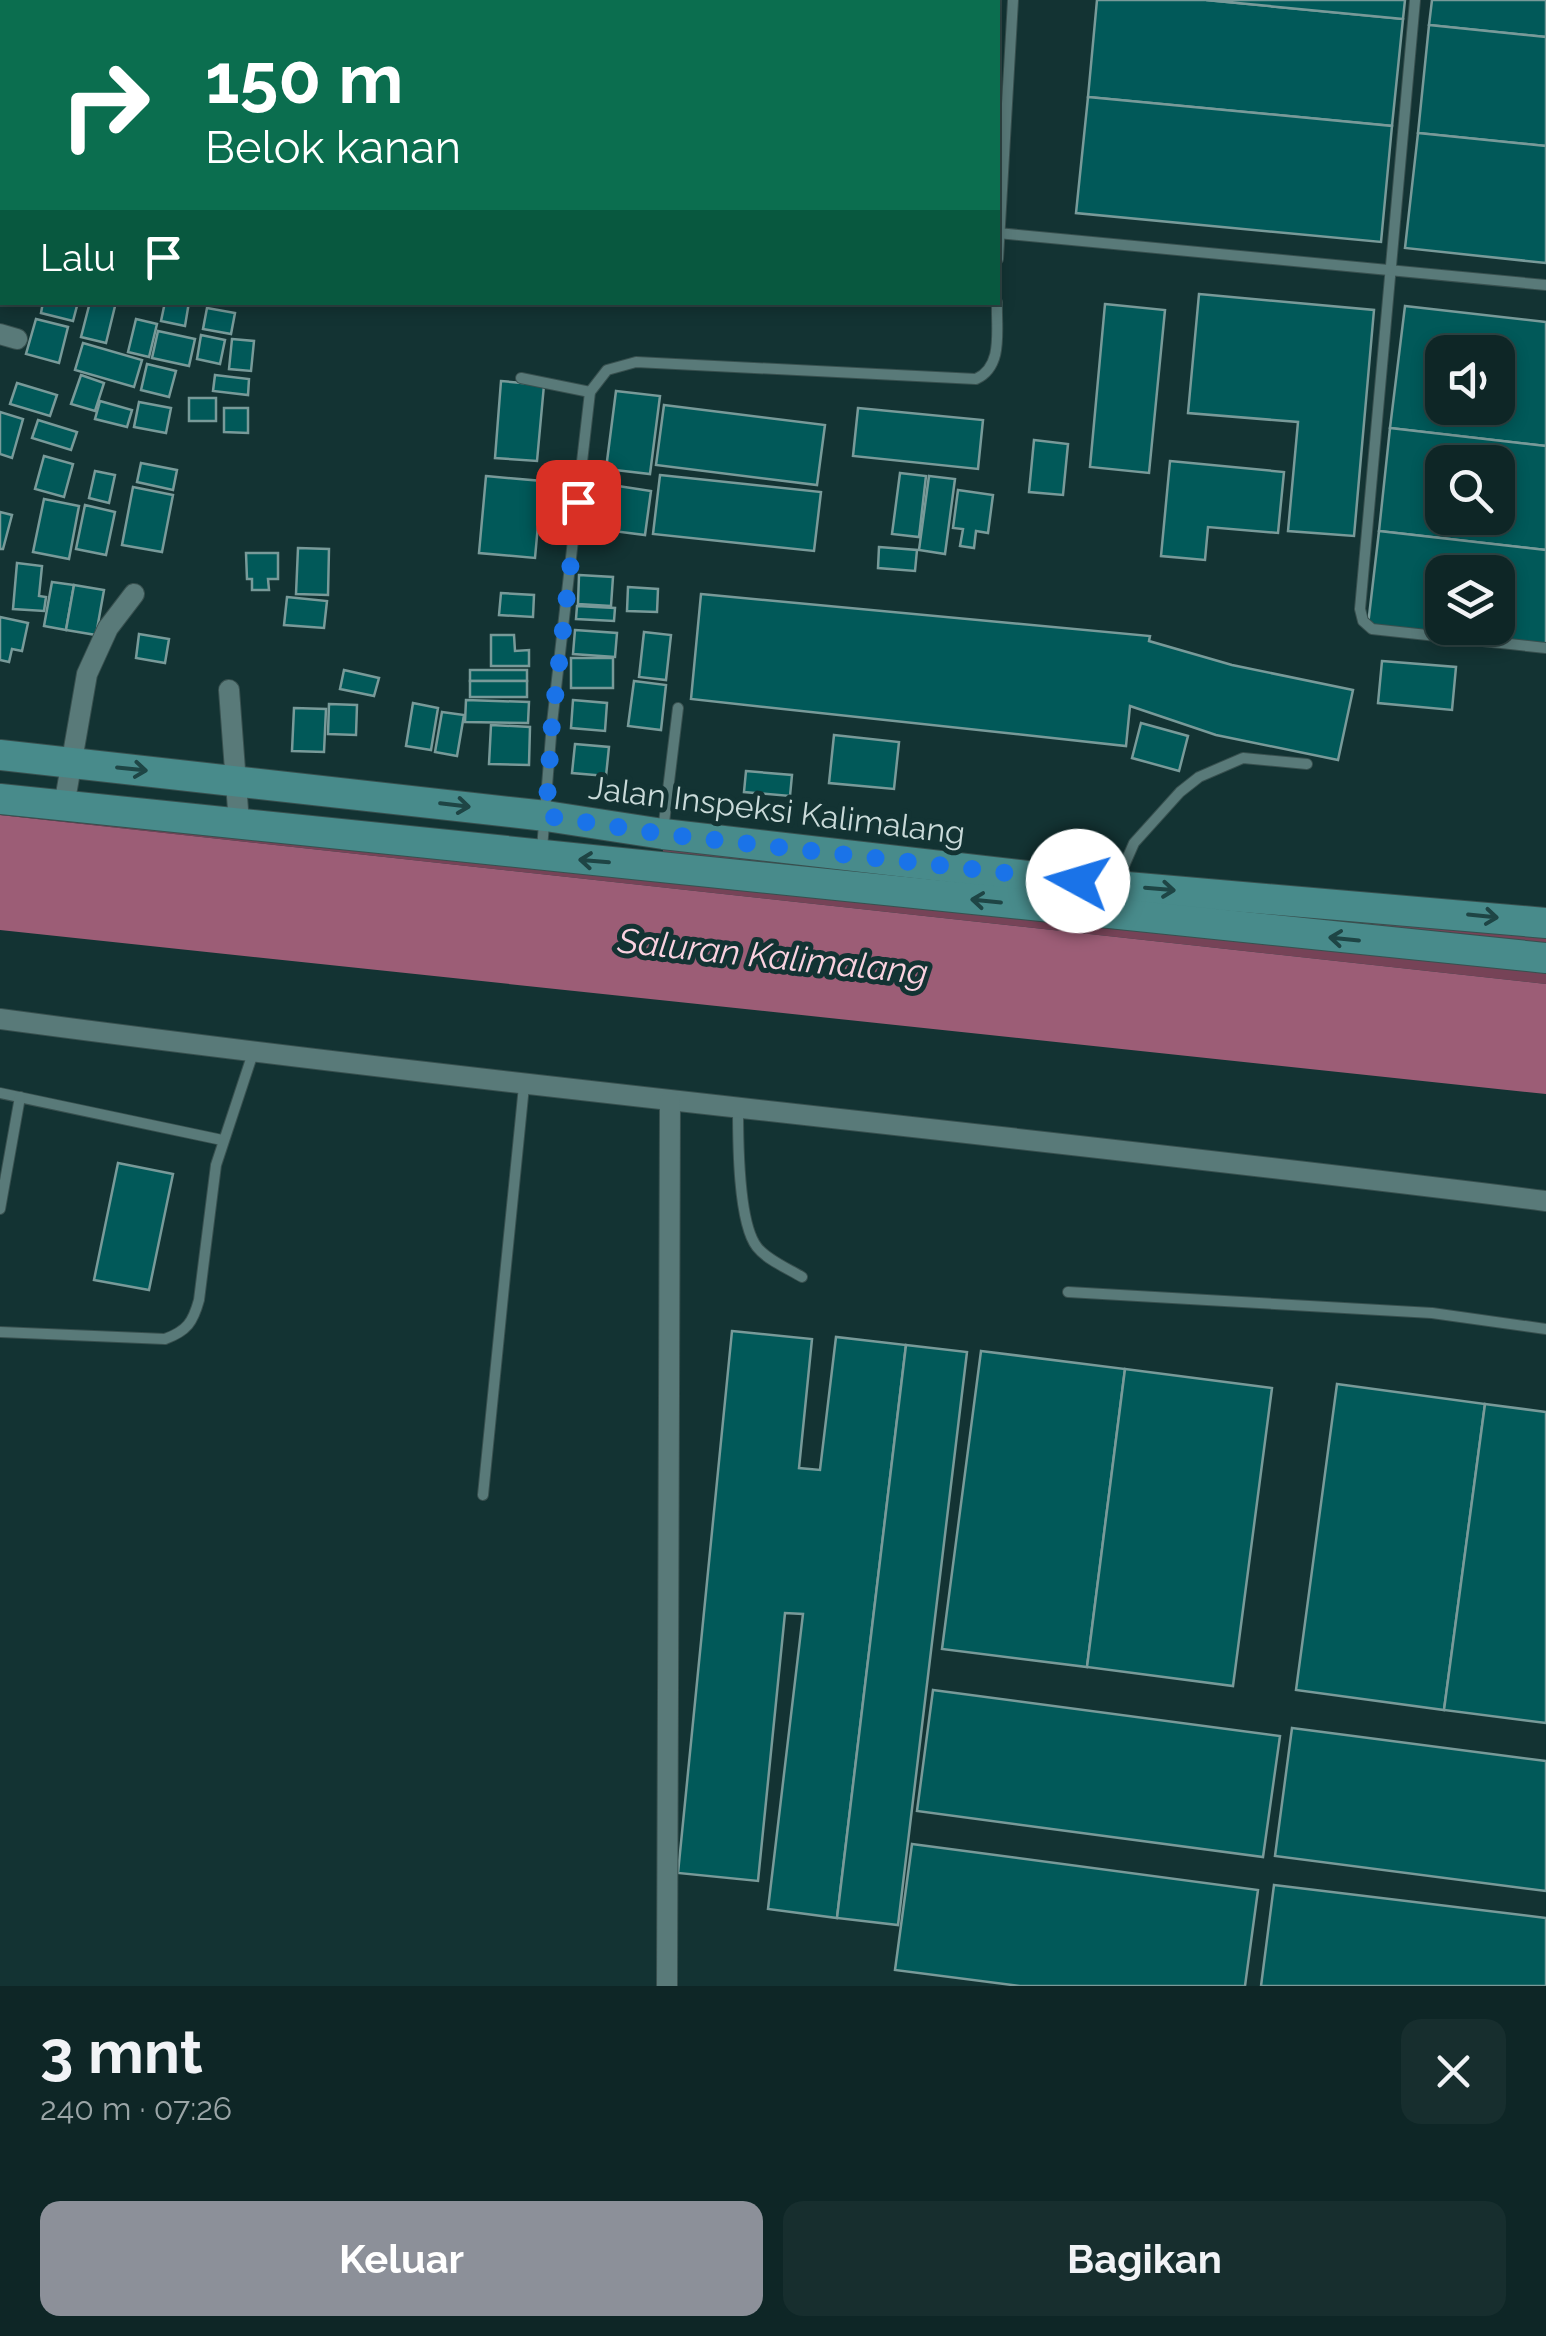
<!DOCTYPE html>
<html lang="id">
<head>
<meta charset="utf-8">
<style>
	:root { --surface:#0e2626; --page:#172e2e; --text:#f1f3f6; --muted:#9ba5a7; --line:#2e4343; --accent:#8c9099 }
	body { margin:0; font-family:Raleway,sans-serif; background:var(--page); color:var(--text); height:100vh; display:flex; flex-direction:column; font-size:38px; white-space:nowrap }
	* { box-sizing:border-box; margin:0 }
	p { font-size:32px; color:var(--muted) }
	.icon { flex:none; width:55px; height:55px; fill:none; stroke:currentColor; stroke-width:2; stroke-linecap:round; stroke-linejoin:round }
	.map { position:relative; height:1986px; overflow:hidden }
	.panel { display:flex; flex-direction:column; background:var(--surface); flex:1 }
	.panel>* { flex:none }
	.hud { position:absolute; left:0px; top:0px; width:1000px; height:305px; box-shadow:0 5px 15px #0003,0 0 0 2px var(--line); background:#0b6e4f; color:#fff; overflow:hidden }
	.buttons { position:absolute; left:1425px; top:335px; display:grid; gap:20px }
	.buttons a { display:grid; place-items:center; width:90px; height:90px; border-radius:20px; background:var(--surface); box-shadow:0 5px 15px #0003,0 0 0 2px var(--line); font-size:50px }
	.pin { position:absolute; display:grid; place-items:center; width:85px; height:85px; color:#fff; margin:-42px; border-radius:20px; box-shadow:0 5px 15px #0006 }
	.me { position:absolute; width:110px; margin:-55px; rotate:276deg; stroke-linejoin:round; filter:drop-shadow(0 0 8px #0008) }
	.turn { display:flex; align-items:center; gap:35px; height:210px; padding:0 40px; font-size:45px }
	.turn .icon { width:130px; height:130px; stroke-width:2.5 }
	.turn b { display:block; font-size:70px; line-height:85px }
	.then { display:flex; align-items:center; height:95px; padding:0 40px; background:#0003; gap:20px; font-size:38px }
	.round { display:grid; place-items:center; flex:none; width:105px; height:105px; border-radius:20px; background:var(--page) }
	.summary { display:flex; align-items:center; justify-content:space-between; height:170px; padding:0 40px }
	h1 { font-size:60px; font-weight:700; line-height:75px }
	.cta { display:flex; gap:20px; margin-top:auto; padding:20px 40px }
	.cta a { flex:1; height:115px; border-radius:20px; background:var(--accent); color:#fff; font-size:40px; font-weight:700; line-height:115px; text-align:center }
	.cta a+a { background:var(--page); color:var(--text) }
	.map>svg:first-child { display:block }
	.green { fill:#764357 }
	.water { fill:#9c5d76 }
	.building { fill:#015959; stroke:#789a99; stroke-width:2.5; fill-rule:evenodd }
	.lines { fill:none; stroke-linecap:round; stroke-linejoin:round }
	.service-casing { stroke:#38504f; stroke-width:12 }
	.minor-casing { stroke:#38504f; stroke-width:22 }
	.primary-casing { stroke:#38504f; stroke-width:32 }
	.service { stroke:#597a79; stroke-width:10 }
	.minor { stroke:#597a79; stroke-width:20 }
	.primary { stroke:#488b8b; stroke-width:30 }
	.oneway { stroke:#1e4545 }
	.route { stroke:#1a73e8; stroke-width:18; stroke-dasharray:0 32.4 }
	.labels { text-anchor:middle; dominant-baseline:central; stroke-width:10; stroke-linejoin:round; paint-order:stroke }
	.street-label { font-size:32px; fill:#c9dad9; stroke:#133333 }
	.water-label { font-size:35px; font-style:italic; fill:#fad2e0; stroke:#133333 }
</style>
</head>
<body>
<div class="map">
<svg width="1546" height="1986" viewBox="0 0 1546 1986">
	<rect width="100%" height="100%" fill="#133333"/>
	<path class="green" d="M0 799 663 866V834L1546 923V984L0 815Z"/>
	<path class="water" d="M0 815 1546 984V1094L0 930Z"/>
	<g class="building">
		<path d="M1097 0H1206L1403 19 1392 126 1088 97Z"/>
		<path d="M1206 0H1405L1403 19Z"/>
		<path d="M1432 0H1546V37L1429 25Z"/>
		<path d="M1429 25 1546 37V146L1418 133Z"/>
		<path d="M1088 97 1392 126 1381 242 1076 213Z"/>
		<path d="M1418 133 1546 146V263L1405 248Z"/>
		<path d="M1199 294 1374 310 1354 536 1288 531 1298 422 1188 413Z"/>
		<path d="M43 302H78L73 321 41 313Z"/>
		<path d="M90 302H116L106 343 81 337Z"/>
		<path d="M165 302H189L185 326 161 321Z"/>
		<path d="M1105 304 1165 310 1149 473 1090 467Z"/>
		<path d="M1405 306 1546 322V446L1390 428ZM1442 352H1498V408H1442Z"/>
		<path d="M207 308 235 313 231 334 203 329Z"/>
		<path d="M36 319 68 327 59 363 26 354Z"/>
		<path d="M136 319 157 324 149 357 128 352Z"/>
		<path d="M158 331 195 339 189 366 152 358Z"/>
		<path d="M201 335 225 340 220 364 197 359Z"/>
		<path d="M232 339 254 341 251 371 229 369Z"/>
		<path d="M83 343 142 360 134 387 75 370Z"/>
		<path d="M147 364 176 371 169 397 141 390Z"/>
		<path d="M81 375 104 383 95 411 71 404Z"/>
		<path d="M215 375 249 379 248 395 213 391Z"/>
		<path d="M501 381 544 385 537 461 495 458Z"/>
		<path d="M17 383 57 395 50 416 10 404Z"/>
		<path d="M616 391 660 396 650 474 606 469Z"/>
		<rect x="189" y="398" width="27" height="23"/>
		<path d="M100 401 132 410 127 427 95 419Z"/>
		<path d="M139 402 171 408 166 433 134 427Z"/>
		<path d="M664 405 825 425 817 485 656 465Z"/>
		<path d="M224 408H248V433L224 432Z"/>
		<path d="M858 408 983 420 978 469 853 456Z"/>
		<path d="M0 412 23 419 12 458 0 454Z"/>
		<path d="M38 420 77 432 71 450 32 438Z"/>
		<path d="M1390 428 1546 446V550L1379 531ZM1442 462H1498V518H1442Z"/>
		<path d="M1034 440 1068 444 1063 495 1029 492Z"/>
		<path d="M44 456 73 464 64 497 35 489Z"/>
		<path d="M1170 461 1284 472 1278 533 1208 527 1205 560 1161 556Z"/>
		<path d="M141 463 177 470 173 490 137 482Z"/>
		<path d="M95 471 115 475 109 503 89 498Z"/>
		<path d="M900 473 926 476 919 537 892 534Z"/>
		<path d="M660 475 821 492 814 551 653 534Z"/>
		<path d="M486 476 542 481 535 558 479 553Z"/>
		<path d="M929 476 955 479 945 554 919 550Z"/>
		<path d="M618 486 651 491 645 535 613 531Z"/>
		<path d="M133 487 173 495 162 552 122 545Z"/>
		<path d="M958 490 993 495 988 533 976 531 974 548 960 546 963 529 953 528Z"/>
		<path d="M44 499 79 506 69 559 33 552Z"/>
		<path d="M85 505 115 512 106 555 76 549Z"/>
		<path d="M0 512 12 515 3 549H0Z"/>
		<path d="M1379 531 1546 550V645L1368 625ZM1442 572H1498V628H1442Z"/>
		<path d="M879 547 917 550 915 571 878 568Z"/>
		<path d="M298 548 329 549 328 595 296 594Z"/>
		<path d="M246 553H278V579H268L269 590H252V579H247Z"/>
		<path d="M17 563 42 566 39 596 46 597 44 611 13 609Z"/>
		<path d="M579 575 613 577 611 606 578 604Z"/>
		<path d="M52 582 74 585 66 630 44 626Z"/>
		<path d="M74 585 104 590 96 635 66 630Z"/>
		<path d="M628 587 658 589 657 612 627 611Z"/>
		<path d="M501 593 534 595 533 617 499 615Z"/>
		<path d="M701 594 1150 636 1149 641 1232 665 1353 690 1338 760 1216 735 1130 706 1126 746 691 699Z"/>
		<path d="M287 597 327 601 324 628 284 625Z"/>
		<path d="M577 606 615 608 614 621 576 619Z"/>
		<path d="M0 617 28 623 22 651 12 649 9 662 0 660Z"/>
		<path d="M575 630 617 633 615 657 573 654Z"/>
		<path d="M644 632 671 635 666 680 639 677Z"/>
		<path d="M139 634 169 639 165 663 136 658Z"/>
		<path d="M491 635H514L515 651 529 650V666H491Z"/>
		<rect x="571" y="658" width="42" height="30"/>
		<path d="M1382 661 1456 667 1452 710 1378 703Z"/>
		<path d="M344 670 379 678 374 696 340 689Z"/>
		<rect x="470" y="670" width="57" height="11"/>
		<rect x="470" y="681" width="57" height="16"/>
		<path d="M634 681 666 685 661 730 628 726Z"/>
		<path d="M466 700 529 702 528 723 465 722Z"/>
		<path d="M573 700 607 703 605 731 571 728Z"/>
		<path d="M413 703 438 708 431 750 406 746Z"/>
		<path d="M329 704 357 705 356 735 328 734Z"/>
		<path d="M294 708 326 709 324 752 292 751Z"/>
		<path d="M442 712 464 715 457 756 435 752Z"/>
		<path d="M1141 723 1188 736 1179 771 1132 758Z"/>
		<path d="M491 725 530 727 529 765 489 764Z"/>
		<path d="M834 735 899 742 894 789 829 783Z"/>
		<path d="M575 744 609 747 606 776 572 773Z"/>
		<path d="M746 771 792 775 790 796 744 792Z"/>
		<path d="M118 1163 173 1174 149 1290 94 1280Z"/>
		<path d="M732 1331 812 1339 799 1468 820 1470 836 1337 906 1345 837 1918 768 1909 803 1614 785 1613 758 1881 678 1873Z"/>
		<path d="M906 1345 967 1352 898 1925 837 1918Z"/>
		<path d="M981 1351 1125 1369 1087 1667 942 1649Z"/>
		<path d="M1125 1369 1272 1388 1233 1686 1087 1667Z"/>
		<path d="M1337 1384 1485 1404 1444 1710 1296 1690Z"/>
		<path d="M1485 1404 1546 1412V1723L1444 1710Z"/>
		<path d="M933 1690 1280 1736 1263 1857 917 1811Z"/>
		<path d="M1292 1728 1546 1761V1891L1275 1856Z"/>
		<path d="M912 1844 1258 1890 1245 1986H1020L895 1970Z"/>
		<path d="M1274 1885 1546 1918V1986H1261Z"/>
	</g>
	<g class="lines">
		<defs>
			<g id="service">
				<path d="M1415 0 1360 609 1363 621 1372 629 1546 648"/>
				<path d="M998 233 1546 285"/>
				<path d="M998 259 1013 0"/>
				<path d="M521 378 590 392"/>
				<path d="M663 831 678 708"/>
				<path d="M542 849 552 723 590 392 607 370 636 362 976 379C1004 366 996 330 997 302"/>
				<path d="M1116 884 1134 843 1180 792 1199 777 1243 758 1307 764"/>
				<path d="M0 1093 222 1140"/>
				<path d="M738 1109C738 1140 738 1223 757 1247 767 1260 789 1269 802 1277"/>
				<path d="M0 1209 20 1097"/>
				<path d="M1068 1292 1432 1313 1546 1329"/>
				<path d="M0 1332 165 1339C187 1331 193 1322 199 1300L216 1165 253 1053"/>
				<path d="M483 1495 524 1086"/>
			</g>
			<g id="minor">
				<path d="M657 2 658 0"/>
				<path d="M0 159 2 160"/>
				<path d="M0 334 17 339"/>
				<path d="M229 690 239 823"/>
				<path d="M64 806 87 674 108 628 134 594"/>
				<path d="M0 1019C514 1088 1031 1136 1546 1201"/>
				<path d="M667 1986 670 1102"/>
			</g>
			<g id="primary">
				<path d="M0 755 546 816 663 834 1115 886 1546 923"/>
				<path d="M0 799 1546 958"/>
			</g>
		</defs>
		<use href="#service" class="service-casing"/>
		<use href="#minor" class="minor-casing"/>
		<use href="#primary" class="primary-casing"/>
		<use href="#service" class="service"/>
		<use href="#minor" class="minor"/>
		<use href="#primary" class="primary"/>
	</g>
	<defs><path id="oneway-shaft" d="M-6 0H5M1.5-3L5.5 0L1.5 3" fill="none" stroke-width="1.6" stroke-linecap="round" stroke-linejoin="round" transform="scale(2.5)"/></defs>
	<g class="oneway">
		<use href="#oneway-shaft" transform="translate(132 769) rotate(6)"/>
		<use href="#oneway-shaft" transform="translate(455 805) rotate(7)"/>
		<use href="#oneway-shaft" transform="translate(594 861) rotate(-175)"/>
		<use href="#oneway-shaft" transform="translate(1160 889) rotate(5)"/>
		<use href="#oneway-shaft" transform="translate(986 901) rotate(-174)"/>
		<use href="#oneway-shaft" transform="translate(1483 916) rotate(6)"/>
		<use href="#oneway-shaft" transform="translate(1344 939) rotate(-174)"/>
	</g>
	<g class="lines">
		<path class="route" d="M578 502 552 723 546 816 663 834 1078 881"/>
	</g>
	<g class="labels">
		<g class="street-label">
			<text transform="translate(777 810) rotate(7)">Jalan Inspeksi Kalimalang</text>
		</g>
		<g class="water-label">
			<text transform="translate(773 956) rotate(6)">Saluran Kalimalang</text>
		</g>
	</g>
</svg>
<div class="buttons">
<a><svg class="icon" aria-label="sound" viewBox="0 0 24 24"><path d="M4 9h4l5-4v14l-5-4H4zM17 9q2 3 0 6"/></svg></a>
<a><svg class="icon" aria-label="search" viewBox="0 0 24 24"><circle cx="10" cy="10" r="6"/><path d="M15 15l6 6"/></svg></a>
<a><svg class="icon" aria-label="layers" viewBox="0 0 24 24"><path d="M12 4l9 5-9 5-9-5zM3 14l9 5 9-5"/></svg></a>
</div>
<div class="pin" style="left:578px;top:502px;background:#d93025"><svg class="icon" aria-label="arrive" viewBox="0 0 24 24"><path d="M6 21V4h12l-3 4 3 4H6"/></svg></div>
<svg class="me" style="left:1078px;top:881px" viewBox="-20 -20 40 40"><circle r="19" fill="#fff"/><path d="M0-13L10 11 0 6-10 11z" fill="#1a73e8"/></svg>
<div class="hud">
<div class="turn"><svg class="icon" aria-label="right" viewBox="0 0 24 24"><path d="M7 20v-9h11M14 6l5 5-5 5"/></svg><div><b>150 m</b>Belok kanan</div></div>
<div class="then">Lalu<svg class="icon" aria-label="arrive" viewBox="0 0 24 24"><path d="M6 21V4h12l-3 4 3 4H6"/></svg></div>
</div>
</div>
<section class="panel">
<div class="summary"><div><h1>3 mnt</h1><p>240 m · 07:26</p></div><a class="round"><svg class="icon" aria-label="close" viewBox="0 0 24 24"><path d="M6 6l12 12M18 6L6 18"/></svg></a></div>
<div class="cta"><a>Keluar</a><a>Bagikan</a></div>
</section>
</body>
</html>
